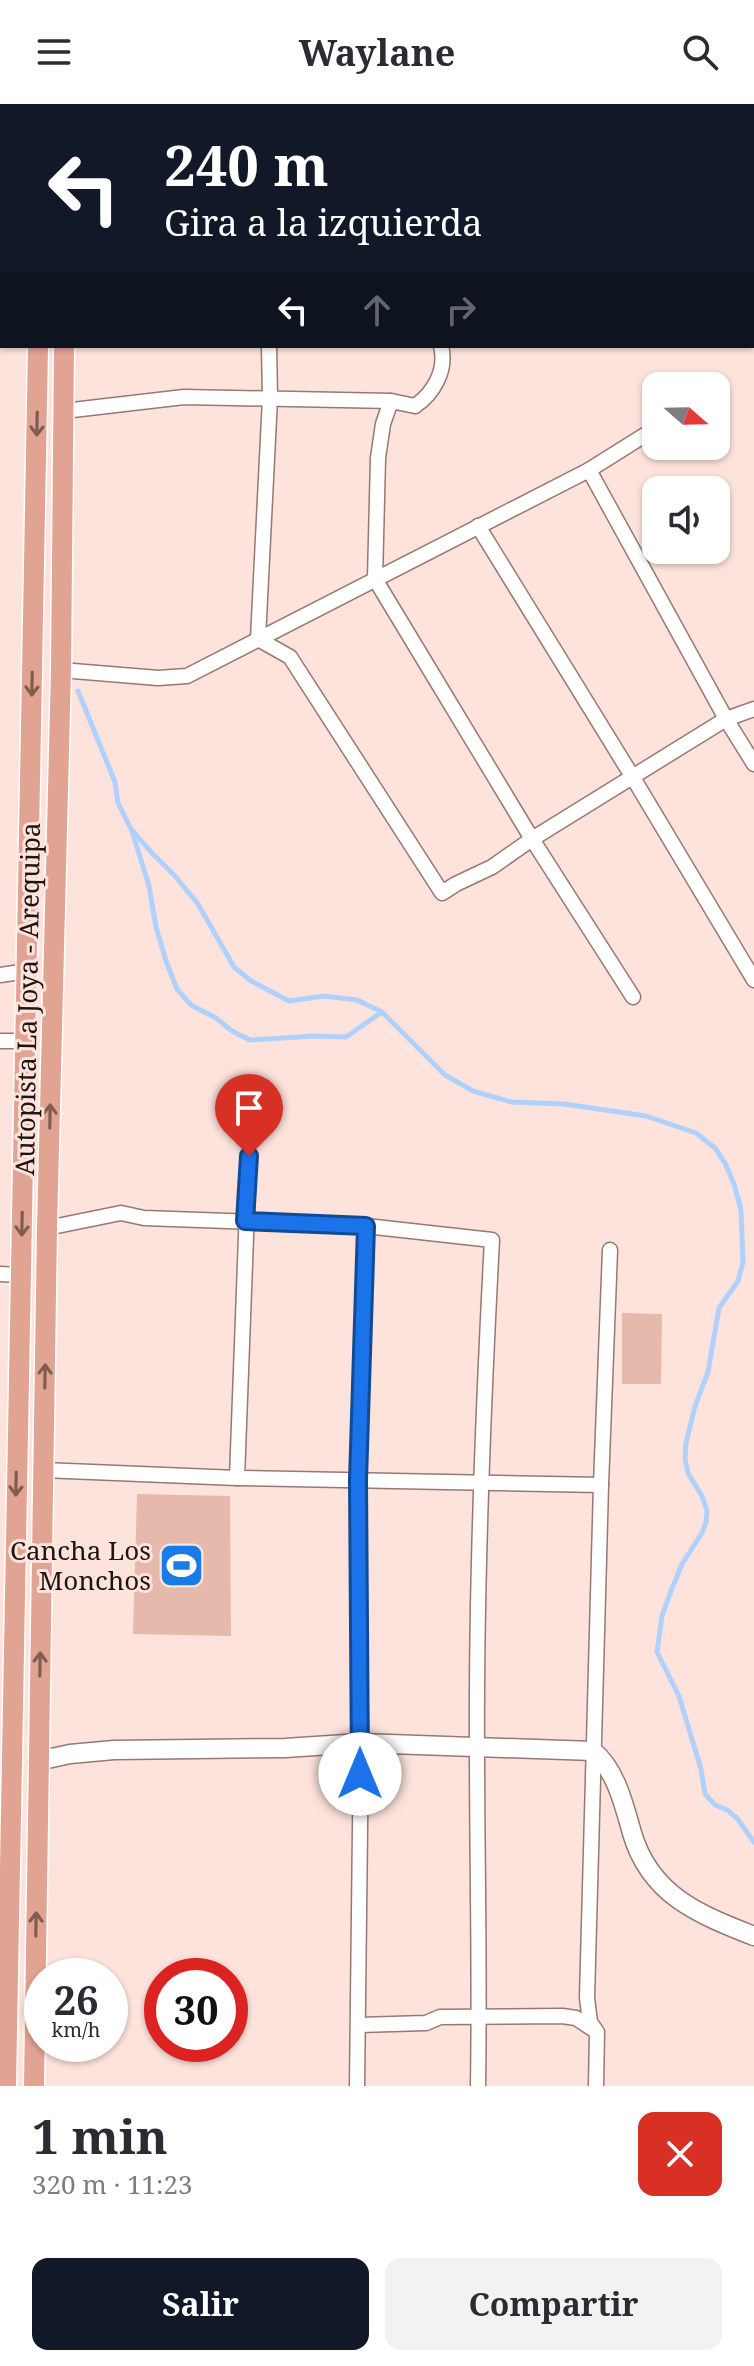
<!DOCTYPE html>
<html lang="es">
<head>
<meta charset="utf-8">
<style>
	:root { --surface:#fff; --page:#f2f2f3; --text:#2b2b33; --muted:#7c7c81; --accent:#111827 }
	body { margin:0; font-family:"Noto Serif",serif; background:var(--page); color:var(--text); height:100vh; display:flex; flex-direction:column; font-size:30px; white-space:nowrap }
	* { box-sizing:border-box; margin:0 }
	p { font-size:26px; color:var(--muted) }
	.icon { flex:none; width:44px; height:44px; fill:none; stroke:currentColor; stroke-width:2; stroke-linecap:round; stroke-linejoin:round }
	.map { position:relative; height:1982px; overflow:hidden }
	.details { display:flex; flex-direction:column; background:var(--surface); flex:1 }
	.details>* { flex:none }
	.hud { position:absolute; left:0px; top:0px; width:754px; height:244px; box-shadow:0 2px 6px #0004; background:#111827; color:#fff; overflow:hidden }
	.needle { width:52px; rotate:110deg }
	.controls { position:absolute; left:642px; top:268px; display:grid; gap:16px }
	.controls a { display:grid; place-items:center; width:88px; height:88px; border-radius:16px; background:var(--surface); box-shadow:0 2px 6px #0004; font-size:40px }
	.speed { position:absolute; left:24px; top:1854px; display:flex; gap:16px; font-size:40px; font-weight:700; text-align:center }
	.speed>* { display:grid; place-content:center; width:104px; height:104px; border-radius:50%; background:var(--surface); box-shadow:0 2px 6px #0004; line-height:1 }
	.speed small { font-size:20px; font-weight:400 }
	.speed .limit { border:12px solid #d22; background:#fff; color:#111 }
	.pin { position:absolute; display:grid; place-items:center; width:68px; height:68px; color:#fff; margin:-82px -34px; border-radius:50% 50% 50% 0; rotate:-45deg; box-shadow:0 0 8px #0007 }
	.pin .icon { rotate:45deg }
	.me { position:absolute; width:88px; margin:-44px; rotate:0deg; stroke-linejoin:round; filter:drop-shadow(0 0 6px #0008) }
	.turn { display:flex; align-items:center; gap:28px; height:168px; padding:0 32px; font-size:36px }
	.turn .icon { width:104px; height:104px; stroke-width:2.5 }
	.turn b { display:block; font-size:56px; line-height:68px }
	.lanes { display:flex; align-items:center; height:76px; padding:0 32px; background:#0003; justify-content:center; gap:40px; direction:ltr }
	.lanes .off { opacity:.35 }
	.round { display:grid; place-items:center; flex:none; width:84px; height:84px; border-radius:16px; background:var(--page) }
	.head { display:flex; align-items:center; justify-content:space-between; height:136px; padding:0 32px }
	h1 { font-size:48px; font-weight:700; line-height:60px }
	.action { display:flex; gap:16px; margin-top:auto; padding:16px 32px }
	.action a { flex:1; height:92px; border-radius:16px; background:var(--accent); color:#fff; font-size:32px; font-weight:700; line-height:92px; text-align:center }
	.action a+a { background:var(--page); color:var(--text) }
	header { display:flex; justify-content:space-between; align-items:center; height:104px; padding:0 32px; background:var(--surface); font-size:36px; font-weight:700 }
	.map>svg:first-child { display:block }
	.green { fill:#e5b9ac }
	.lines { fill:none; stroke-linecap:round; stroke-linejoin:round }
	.stream { stroke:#b0d1fb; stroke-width:5 }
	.street-casing { stroke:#967971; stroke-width:17 }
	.secondary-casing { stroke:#967971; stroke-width:21 }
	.primary-casing { stroke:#fff; stroke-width:23 }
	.street { stroke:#fff; stroke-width:14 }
	.secondary { stroke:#fff; stroke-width:18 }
	.primary { stroke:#e2a492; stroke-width:20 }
	.oneway { stroke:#805c52 }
	.route-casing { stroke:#114b97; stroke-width:20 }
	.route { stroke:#1a73e8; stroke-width:14 }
	.labels { text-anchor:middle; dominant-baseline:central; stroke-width:6; stroke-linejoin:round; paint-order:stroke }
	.street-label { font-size:26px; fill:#1f1411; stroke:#fde3dc }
	.poi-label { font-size:26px; fill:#1f1411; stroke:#fde3dc; text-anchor:end }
</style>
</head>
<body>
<header><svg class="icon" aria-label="menu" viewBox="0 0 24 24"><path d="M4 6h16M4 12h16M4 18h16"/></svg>Waylane<svg class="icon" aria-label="search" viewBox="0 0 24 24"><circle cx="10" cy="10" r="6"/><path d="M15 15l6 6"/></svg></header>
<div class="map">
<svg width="754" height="1982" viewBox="0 0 754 1982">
	<rect width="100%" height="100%" fill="#fde3dc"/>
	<g class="green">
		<path d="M622 1209 662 1210 661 1280H622Z"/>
		<path d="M137 1390 230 1392 231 1532 133 1530Z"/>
	</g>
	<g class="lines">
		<g class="stream">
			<path d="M78 587 115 678 118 699 131 725 152 749 175 772 198 800 234 863 251 877 289 897 324 892 357 896 382 908 445 971 473 987 511 998 564 1000 646 1012 696 1029 715 1044 725 1059 734 1080 741 1106 743 1158 738 1177 719 1204 708 1268 695 1302 686 1339 685 1355 688 1369 702 1392 707 1407 706 1418 702 1429 682 1460 671 1487 662 1512 657 1548 679 1592 701 1665 705 1690 715 1701 727 1706 737 1714 754 1738"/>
			<path d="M132 727 149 782 156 823 166 857 177 885 191 901 216 914 232 927 250 936 315 932 346 933 382 908"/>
		</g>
		<defs>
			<g id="street">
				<path d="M389 0V2"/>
				<path d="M543 0 545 2"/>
				<path d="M717 0 720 2"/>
				<path d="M269 2V0"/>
				<path d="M424 2 425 0"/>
				<path d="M752 33 754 35"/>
				<path d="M0 49H2"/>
				<path d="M752 185 754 187"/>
				<path d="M269 242 270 294 258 535 290 553 442 789 456 780 492 763 532 735 726 615 754 605"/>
				<path d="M441 242C447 266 434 289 415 302L391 297 383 320 378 354 375 475 532 735 633 893"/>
				<path d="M64 307 184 293 391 297"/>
				<path d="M589 366 726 615 754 660"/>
				<path d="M478 422 632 672 754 876"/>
				<path d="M61 566 158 574 187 572 589 366 656 324"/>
				<path d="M0 871 27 867"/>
				<path d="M0 937H26"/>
				<path d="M47 1124 121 1109 144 1114 366 1122 492 1136C483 1305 476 1474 477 1644 477 1756 480 1869 478 1982"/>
				<path d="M0 1170 21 1171"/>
				<path d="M43 1366 237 1374 601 1381"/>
				<path d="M237 1374 249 1052"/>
				<path d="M359 1921 426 1919 440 1913 562 1912 576 1914 594 1926"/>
				<path d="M357 1982 361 1639 358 1376 366 1122"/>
				<path d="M596 1982 597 1928 590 1918 587 1894 601 1381 610 1146"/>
			</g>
			<path id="secondary" d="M38 1657 70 1650 114 1646 285 1644 361 1639 593 1647C616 1666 624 1701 632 1729 650 1791 698 1810 754 1832"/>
			<g id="primary">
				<path d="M42 2V0"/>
				<path d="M66 2V0"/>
				<path d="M6 1982 38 242"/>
				<path d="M34 1982 47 1124 61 566 64 242"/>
			</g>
		</defs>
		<use href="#street" class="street-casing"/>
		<use href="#secondary" class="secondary-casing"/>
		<use href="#primary" class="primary-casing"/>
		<use href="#street" class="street"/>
		<use href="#secondary" class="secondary"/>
		<use href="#primary" class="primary"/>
	</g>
	<defs><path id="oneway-shaft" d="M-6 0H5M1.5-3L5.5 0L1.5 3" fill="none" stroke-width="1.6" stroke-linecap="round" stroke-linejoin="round" transform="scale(2)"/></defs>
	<g class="oneway">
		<use href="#oneway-shaft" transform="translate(37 320) rotate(91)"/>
		<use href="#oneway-shaft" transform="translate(32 580) rotate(91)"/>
		<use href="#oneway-shaft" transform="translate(50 1012) rotate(-89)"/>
		<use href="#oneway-shaft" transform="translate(22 1120) rotate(91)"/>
		<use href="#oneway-shaft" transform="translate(45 1272) rotate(-89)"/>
		<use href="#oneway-shaft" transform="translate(16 1380) rotate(91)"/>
		<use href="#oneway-shaft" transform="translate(40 1560) rotate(-89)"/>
		<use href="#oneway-shaft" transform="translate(36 1820) rotate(-89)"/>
	</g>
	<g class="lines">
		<defs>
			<path id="route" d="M249 1052 245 1117 366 1122 358 1376 360 1670"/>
		</defs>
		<use href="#route" class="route-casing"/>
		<use href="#route" class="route"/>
	</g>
	<defs>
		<symbol id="stadium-square" viewBox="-11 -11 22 22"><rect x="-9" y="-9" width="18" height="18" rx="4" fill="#197be4" stroke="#fde3dc"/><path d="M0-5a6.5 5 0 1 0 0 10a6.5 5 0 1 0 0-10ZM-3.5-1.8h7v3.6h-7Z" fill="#fff"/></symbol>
	</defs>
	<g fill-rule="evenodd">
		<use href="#stadium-square" x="156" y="1436" width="51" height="51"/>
	</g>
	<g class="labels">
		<g class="street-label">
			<text transform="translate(27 895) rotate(-89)">Autopista La Joya - Arequipa</text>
		</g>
		<g class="poi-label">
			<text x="151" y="1446">Cancha Los<tspan x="151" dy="30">Monchos</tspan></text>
		</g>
	</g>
</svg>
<div class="controls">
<a><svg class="needle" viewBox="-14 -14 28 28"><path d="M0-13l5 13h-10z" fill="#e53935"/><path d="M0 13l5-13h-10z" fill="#7c7c81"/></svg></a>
<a><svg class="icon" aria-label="sound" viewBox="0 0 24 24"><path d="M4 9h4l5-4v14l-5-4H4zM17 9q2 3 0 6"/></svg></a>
</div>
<div class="speed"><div>26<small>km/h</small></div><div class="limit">30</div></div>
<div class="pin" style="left:249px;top:1052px;background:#d93025"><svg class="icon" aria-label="arrive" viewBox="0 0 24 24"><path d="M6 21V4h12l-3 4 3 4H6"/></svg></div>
<svg class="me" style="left:360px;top:1670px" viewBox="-20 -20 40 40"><circle r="19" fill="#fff"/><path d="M0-13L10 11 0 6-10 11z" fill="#1a73e8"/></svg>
<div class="hud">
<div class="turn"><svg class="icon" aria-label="left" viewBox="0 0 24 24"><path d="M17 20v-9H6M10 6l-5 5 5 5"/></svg><div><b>240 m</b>Gira a la izquierda</div></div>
<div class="lanes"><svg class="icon" aria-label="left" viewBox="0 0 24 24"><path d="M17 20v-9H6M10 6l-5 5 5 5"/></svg><svg class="icon off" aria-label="ahead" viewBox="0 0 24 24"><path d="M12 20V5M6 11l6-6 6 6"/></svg><svg class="icon off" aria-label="right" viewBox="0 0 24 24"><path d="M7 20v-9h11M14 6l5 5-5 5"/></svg></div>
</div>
</div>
<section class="details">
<div class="head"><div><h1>1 min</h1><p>320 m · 11:23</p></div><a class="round" style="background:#d93025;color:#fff"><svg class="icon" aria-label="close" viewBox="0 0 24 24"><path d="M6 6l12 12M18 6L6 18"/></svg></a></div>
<div class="action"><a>Salir</a><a>Compartir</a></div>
</section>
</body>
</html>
